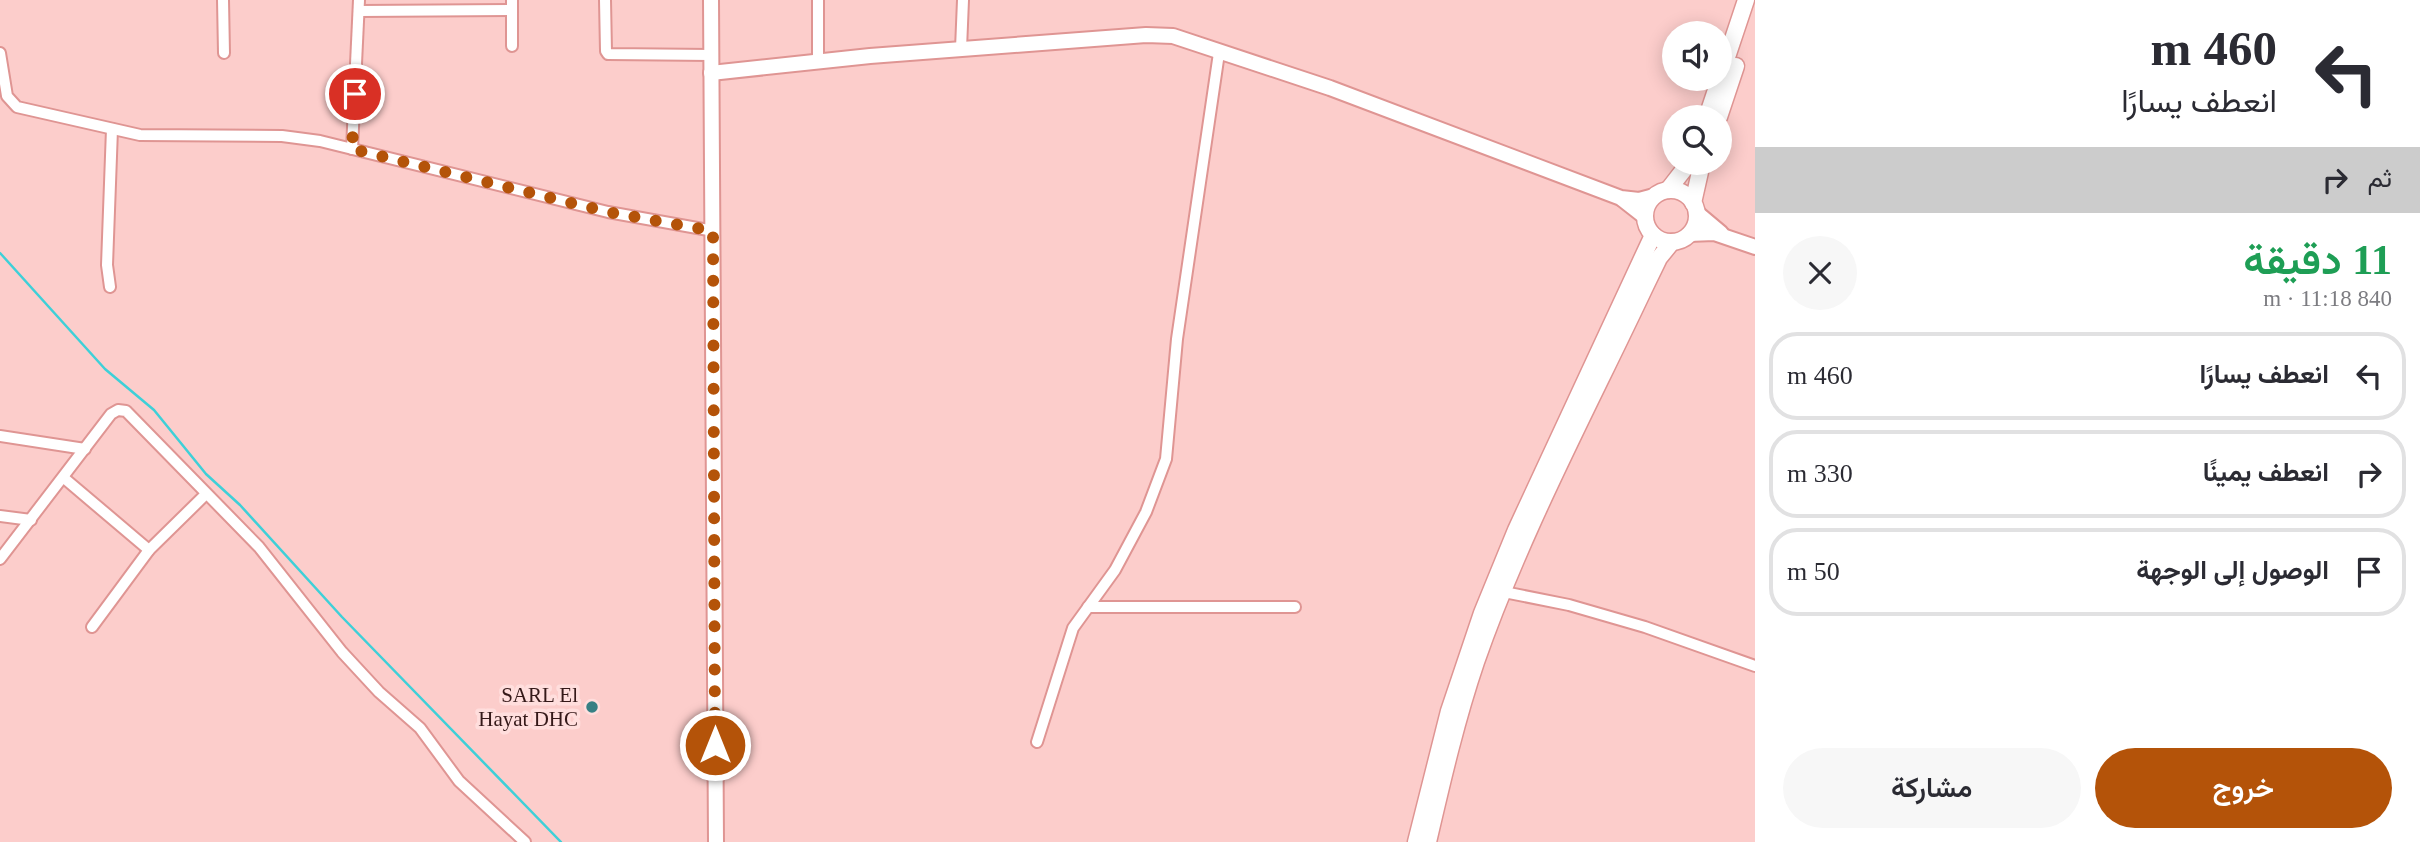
<!DOCTYPE html>
<html lang="ar">
<head>
<meta charset="utf-8">
<style>
	:root { --surface:#fff; --page:#f7f7f7; --text:#2b2b33; --muted:#7c7c81; --line:#e1e1e2; --accent:#b45309 }
	body { margin:0; font-family:"Times New Roman",Vazirmatn,serif; background:var(--page); color:var(--text); direction:rtl; height:100vh; display:flex; flex-direction:column; font-size:26px; white-space:nowrap }
	* { box-sizing:border-box; margin:0 }
	p { font-size:23px; color:var(--muted) }
	.icon { flex:none; width:38px; height:38px; fill:none; stroke:currentColor; stroke-width:2; stroke-linecap:round; stroke-linejoin:round }
	.map { position:relative; flex:1; overflow:hidden; direction:ltr }
	.panel { display:flex; flex-direction:column; background:var(--surface); width:665px }
	.panel>* { flex:none }
	.top-card { background:#fff; color:var(--text); overflow:hidden }
	.fabs { position:absolute; left:1662px; top:21px; display:grid; gap:14px }
	.fabs a { display:grid; place-items:center; width:70px; height:70px; border-radius:50%; background:var(--surface); box-shadow:0 4px 18px #0003; font-size:35px }
	.pin { position:absolute; display:grid; place-items:center; width:60px; height:60px; color:#fff; margin:-30px; border:4px solid #fff; border-radius:50%; box-shadow:0 2px 7px #0007 }
	.me { position:absolute; width:77px; margin:-38px; rotate:0deg; stroke-linejoin:round; filter:drop-shadow(0 0 5px #0008) }
	.turn { display:flex; align-items:center; gap:24px; height:147px; padding:0 28px; font-size:32px }
	.turn .icon { width:91px; height:91px; stroke-width:2.5 }
	.turn b { display:block; font-size:49px; line-height:60px }
	.then { display:flex; align-items:center; height:66px; padding:0 28px; background:#0003; gap:14px; font-size:26px }
	.round { display:grid; place-items:center; flex:none; width:74px; height:74px; border-radius:37px; background:var(--page) }
	.head { display:flex; align-items:center; justify-content:space-between; height:119px; padding:0 28px }
	h1 { font-size:42px; font-weight:600; line-height:52px; color:#1e9e55 }
	.action { display:flex; gap:14px; margin-top:auto; padding:14px 28px }
	.action a { flex:1; height:80px; border-radius:42px; background:var(--accent); color:#fff; font-size:28px; font-weight:600; line-height:80px; text-align:center }
	.action a+a { background:var(--page); color:var(--text) }
	ul { padding:0; list-style:none }
	li { display:flex; align-items:center; gap:21px; height:88px; margin:0 14px 10px; padding:0 14px; border:4px solid var(--line); border-radius:28px }
	li div { flex:1 }
	li b { display:block; font-size:26px }
	li em { font-style:normal }
	main { display:flex; flex:1; min-height:0 }
	.map>svg:first-child { display:block }
	.lines { fill:none; stroke-linecap:round; stroke-linejoin:round }
	.stream { stroke:#3ed0d8; stroke-width:2.5 }
	.minor-casing { stroke:#df9593; stroke-width:14 }
	.major-casing { stroke:#df9593; stroke-width:18 }
	.highway-casing { stroke:#df9593; stroke-width:19 }
	.minor { stroke:#fff; stroke-width:10 }
	.major { stroke:#fff; stroke-width:14 }
	.highway { stroke:#fff; stroke-width:16 }
	.route { stroke:#b45309; stroke-width:12; stroke-dasharray:0 21.6 }
	.poi-dot { fill:#378084; stroke:#ffdedd; stroke-width:2.5 }
	.labels { text-anchor:middle; dominant-baseline:central; stroke-width:7; stroke-linejoin:round; paint-order:stroke }
	.poi-label { font-size:21px; fill:#351919; stroke:#ffdedd; text-anchor:end }
</style>
</head>
<body>
<main>
<section class="panel">
<div class="top-card">
<div class="turn"><svg class="icon" aria-label="left" viewBox="0 0 24 24"><path d="M17 20v-9H6M10 6l-5 5 5 5"/></svg><div><b>460 m</b>انعطف يسارًا</div></div>
<div class="then">ثم<svg class="icon" aria-label="right" viewBox="0 0 24 24"><path d="M7 20v-9h11M14 6l5 5-5 5"/></svg></div>
</div>
<div class="head"><div><h1>11 دقيقة</h1><p>840 m · 11:18</p></div><a class="round"><svg class="icon" aria-label="close" viewBox="0 0 24 24"><path d="M6 6l12 12M18 6L6 18"/></svg></a></div>
<ul>
<li><svg class="icon" aria-label="left" viewBox="0 0 24 24"><path d="M17 20v-9H6M10 6l-5 5 5 5"/></svg><div><b>انعطف يسارًا</b></div><em>460 m</em></li>
<li><svg class="icon" aria-label="right" viewBox="0 0 24 24"><path d="M7 20v-9h11M14 6l5 5-5 5"/></svg><div><b>انعطف يمينًا</b></div><em>330 m</em></li>
<li><svg class="icon" aria-label="arrive" viewBox="0 0 24 24"><path d="M6 21V4h12l-3 4 3 4H6"/></svg><div><b>الوصول إلى الوجهة</b></div><em>50 m</em></li>
</ul>
<div class="action"><a>خروج</a><a>مشاركة</a></div>
</section>
<div class="map">
<svg width="1755" height="842" viewBox="0 0 1755 842">
	<rect width="100%" height="100%" fill="#fccdcb"/>
	<g class="lines">
		<path class="stream" d="M0 253 105 369 154 410 206 474 240 505 342 617 561 842"/>
		<defs>
			<g id="minor">
				<path d="M223 0 224 53"/>
				<path d="M512 0V46"/>
				<path d="M605 0 606 51 608 54 711 55"/>
				<path d="M359 11 512 10"/>
				<path d="M961 49 963 0"/>
				<path d="M0 53 7 96 17 107 140 135 282 136 320 141 608 212 714 231"/>
				<path d="M818 62V0"/>
				<path d="M352 149 359 0"/>
				<path d="M110 287 107 265 112 129"/>
				<path d="M0 436 85 449"/>
				<path d="M64 478 149 550"/>
				<path d="M0 516 31 520"/>
				<path d="M0 559 111 414 118 410 126 411 259 547 342 652 379 692 420 728 459 781 525 842"/>
				<path d="M1504 592 1569 605 1645 627 1755 666"/>
				<path d="M1088 607H1295"/>
				<path d="M92 627 149 550 206 494"/>
				<path d="M1037 742 1073 628 1115 570 1146 512 1166 459 1177 339 1219 53"/>
			</g>
			<g id="major">
				<path d="M711 0 716 842"/>
				<path d="M711 73 870 56 1146 35 1173 36 1330 88 1621 198 1639 200 1654 196"/>
				<path d="M1622 199 1645 217"/>
				<path d="M1696 212 1721 233"/>
				<path d="M1689 234 1714 233 1755 247"/>
			</g>
			<g id="highway">
				<path d="M1707 117 1746 0"/>
				<path d="M1719 117 1736 66"/>
				<path d="M1668 190 1689 163"/>
				<circle cx="1671" cy="216" r="26"/>
				<path d="M1693 203 1702 163"/>
				<path d="M1416 842 1449 711 1482 613 1516 530 1653 235"/>
				<path d="M1428 842C1442 782 1456 721 1476 662 1521 533 1586 412 1644 289L1659 258 1672 242"/>
			</g>
		</defs>
		<use href="#minor" class="minor-casing"/>
		<use href="#major" class="major-casing"/>
		<use href="#highway" class="highway-casing"/>
		<use href="#minor" class="minor"/>
		<use href="#major" class="major"/>
		<use href="#highway" class="highway"/>
	</g>
	<g class="lines">
		<path class="route" d="M355 94 352 149 608 212 713 231 715 745"/>
	</g>
	<circle class="poi-dot" cx="592" cy="707" r="7"/>
	<g class="labels">
		<g class="poi-label">
			<text x="578" y="695">SARL El<tspan x="578" dy="24">Hayat DHC</tspan></text>
		</g>
	</g>
</svg>
<div class="fabs">
<a><svg class="icon" aria-label="sound" viewBox="0 0 24 24"><path d="M4 9h4l5-4v14l-5-4H4zM17 9q2 3 0 6"/></svg></a>
<a><svg class="icon" aria-label="search" viewBox="0 0 24 24"><circle cx="10" cy="10" r="6"/><path d="M15 15l6 6"/></svg></a>
</div>
<div class="pin" style="left:355px;top:94px;background:#d93025"><svg class="icon" aria-label="arrive" viewBox="0 0 24 24"><path d="M6 21V4h12l-3 4 3 4H6"/></svg></div>
<svg class="me" style="left:715px;top:745px" viewBox="-20 -20 40 40"><circle r="17" fill="#b45309" stroke="#fff" stroke-width="3"/><path d="M0-11L8 9 0 5-8 9z" fill="#fff"/></svg>
</div>
</main>
</body>
</html>
